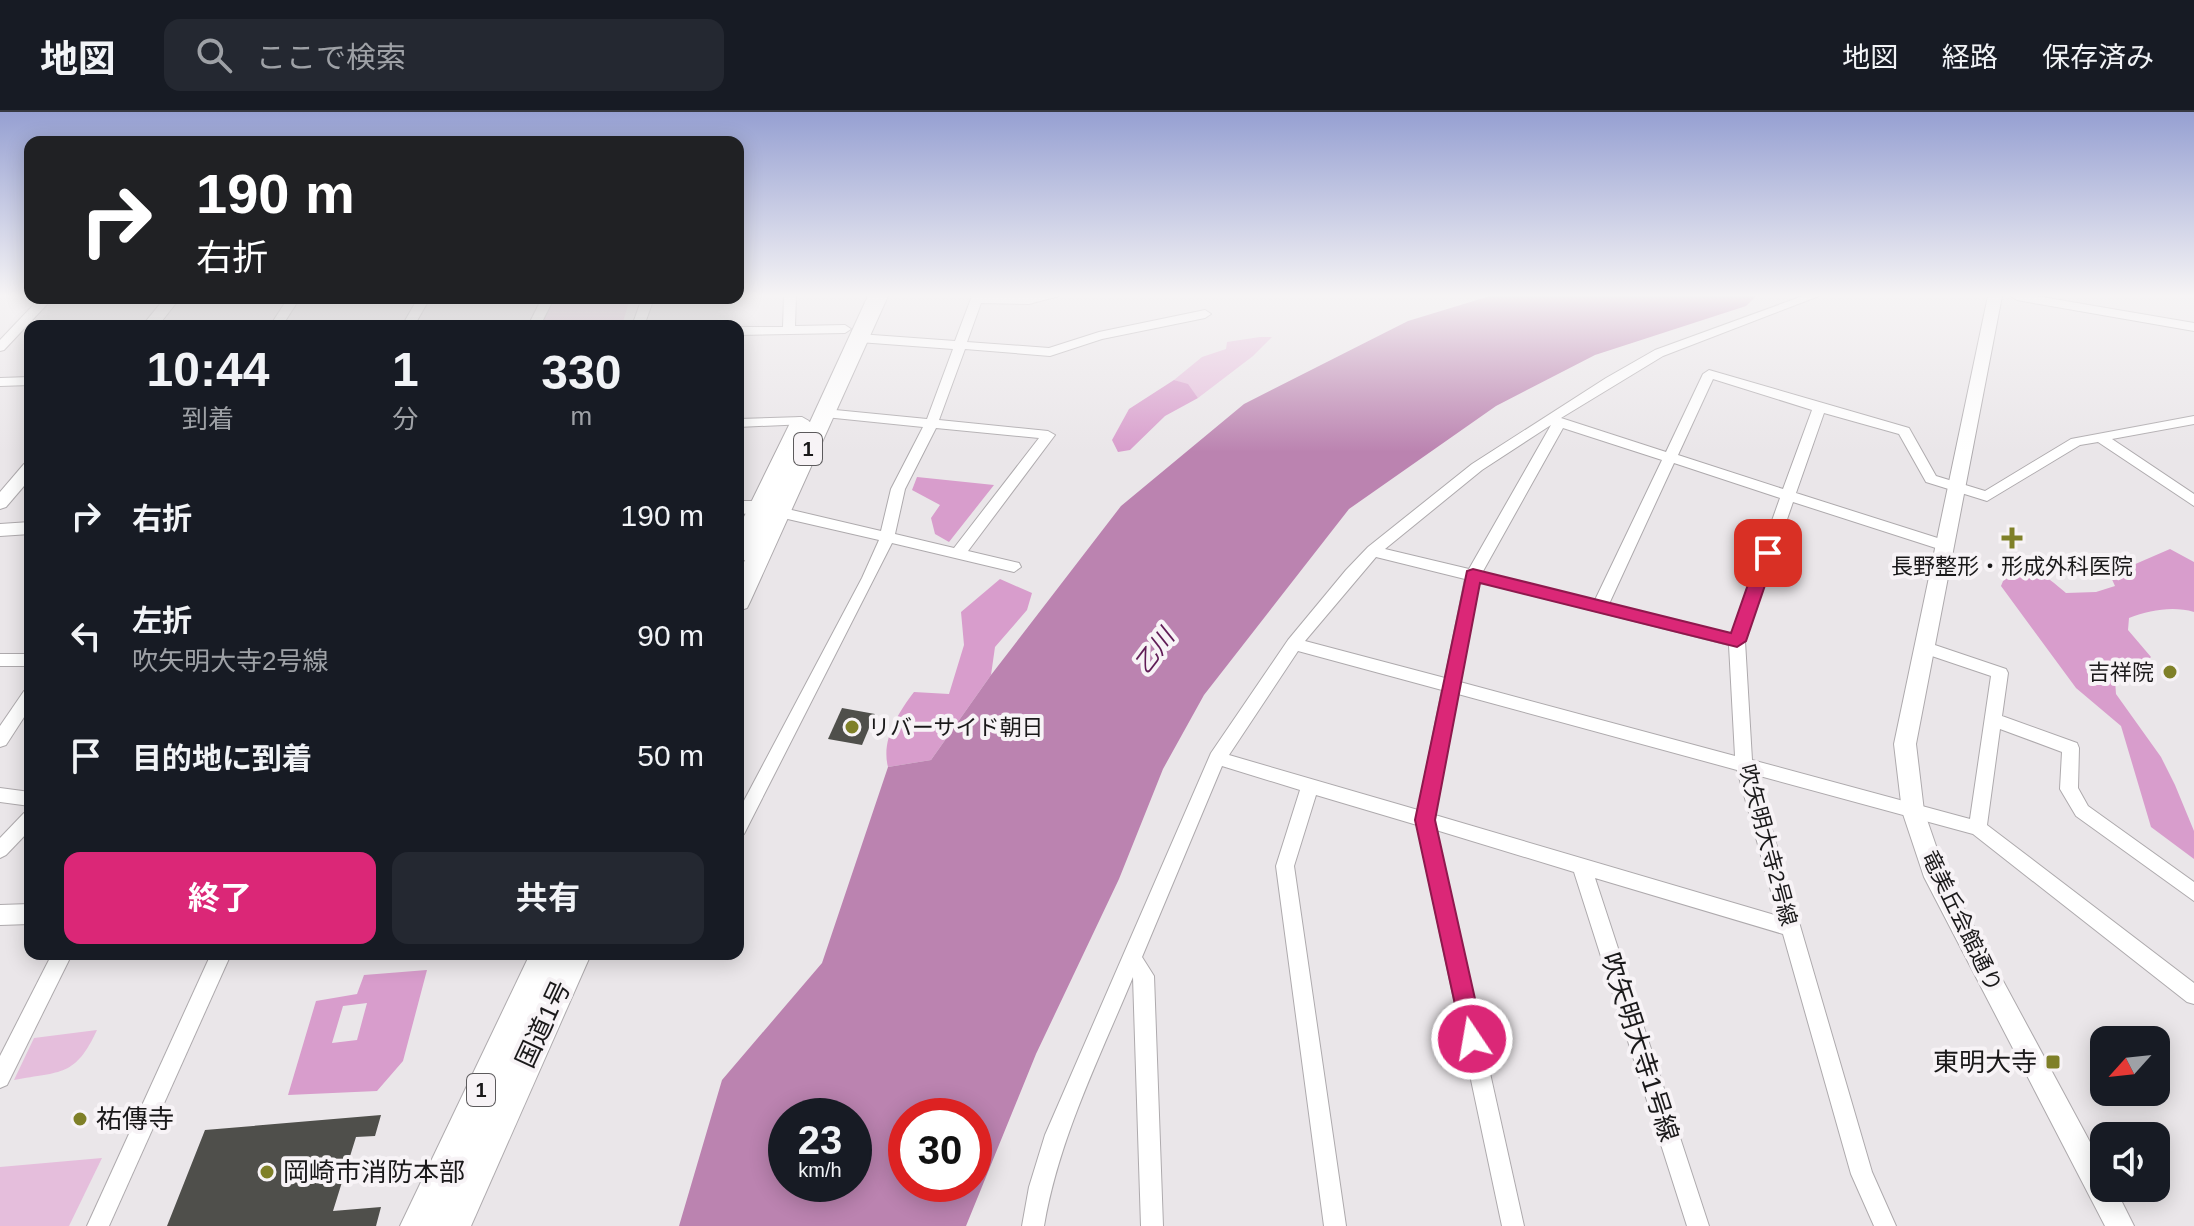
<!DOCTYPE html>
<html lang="ja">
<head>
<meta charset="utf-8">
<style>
	:root { --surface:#171b24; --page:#242831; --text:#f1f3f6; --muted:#9ea1a6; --line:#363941; --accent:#db2777 }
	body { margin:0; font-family:Helvetica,"Noto Sans JP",sans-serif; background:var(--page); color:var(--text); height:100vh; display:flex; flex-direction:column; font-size:30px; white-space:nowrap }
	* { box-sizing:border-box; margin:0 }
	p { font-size:26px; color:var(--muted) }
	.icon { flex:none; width:44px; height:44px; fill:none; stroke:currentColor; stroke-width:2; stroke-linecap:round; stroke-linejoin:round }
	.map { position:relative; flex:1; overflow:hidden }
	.panel { position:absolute; left:24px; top:208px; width:720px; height:640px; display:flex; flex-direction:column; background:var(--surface); border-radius:16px; box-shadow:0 4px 20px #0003 }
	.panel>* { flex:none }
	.top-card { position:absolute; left:24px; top:24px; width:720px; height:168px; border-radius:16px; box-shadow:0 4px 20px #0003; background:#202124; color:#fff; overflow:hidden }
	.needle { width:52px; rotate:243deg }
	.tools { position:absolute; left:2090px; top:914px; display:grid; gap:16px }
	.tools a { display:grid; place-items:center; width:80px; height:80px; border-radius:16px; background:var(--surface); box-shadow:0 4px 20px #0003; font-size:40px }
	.speed { position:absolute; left:768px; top:986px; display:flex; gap:16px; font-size:40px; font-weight:700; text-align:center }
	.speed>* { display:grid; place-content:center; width:104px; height:104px; border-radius:50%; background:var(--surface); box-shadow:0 4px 20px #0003; line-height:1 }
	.speed small { font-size:20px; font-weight:400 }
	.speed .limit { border:12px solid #d22; background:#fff; color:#111 }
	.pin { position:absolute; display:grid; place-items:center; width:68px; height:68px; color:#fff; margin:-34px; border-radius:16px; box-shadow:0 4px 12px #0006 }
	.me { position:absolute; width:88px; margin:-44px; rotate:348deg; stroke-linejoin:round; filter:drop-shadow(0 0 6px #0008) }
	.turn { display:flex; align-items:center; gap:28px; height:168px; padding:0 40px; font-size:36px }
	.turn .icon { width:104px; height:104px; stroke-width:2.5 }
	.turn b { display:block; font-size:56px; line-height:68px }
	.eta { display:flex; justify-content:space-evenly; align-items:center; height:136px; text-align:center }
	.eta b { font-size:48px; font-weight:700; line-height:56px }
	.button { display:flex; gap:16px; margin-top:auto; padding:16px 40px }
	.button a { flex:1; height:92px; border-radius:16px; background:var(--accent); color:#fff; font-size:32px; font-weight:700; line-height:92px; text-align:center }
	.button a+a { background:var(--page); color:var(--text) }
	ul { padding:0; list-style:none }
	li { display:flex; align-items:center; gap:24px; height:120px; padding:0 40px }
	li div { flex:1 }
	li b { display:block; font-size:30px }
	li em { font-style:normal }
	header { display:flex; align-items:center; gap:48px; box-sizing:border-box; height:112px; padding:0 40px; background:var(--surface); border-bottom:2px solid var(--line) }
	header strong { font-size:38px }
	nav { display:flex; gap:44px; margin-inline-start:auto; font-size:28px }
	.search { width:560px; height:72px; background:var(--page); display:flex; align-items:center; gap:20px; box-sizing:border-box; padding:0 28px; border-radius:16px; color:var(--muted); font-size:30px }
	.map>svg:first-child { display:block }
	.green { fill:#e5bedc }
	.forest { fill:#d89dcc; fill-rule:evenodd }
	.water { fill:#bb83b0; fill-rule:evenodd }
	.building { fill:#4f4f4b }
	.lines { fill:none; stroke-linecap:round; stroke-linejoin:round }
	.minor-casing { stroke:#aeaaad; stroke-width:2 }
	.tertiary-casing { stroke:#aeaaad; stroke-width:2 }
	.trunk-casing { stroke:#aeaaad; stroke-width:2 }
	.minor { fill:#fff; fill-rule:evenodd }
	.tertiary { fill:#fff; fill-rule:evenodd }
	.trunk { fill:#fff; fill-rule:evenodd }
	.route { fill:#db2777; stroke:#8e194d; stroke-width:2 }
	.poi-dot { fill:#7f8028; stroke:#f7f3f6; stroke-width:3 }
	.labels { text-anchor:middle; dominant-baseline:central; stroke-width:8; stroke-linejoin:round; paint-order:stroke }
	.shield { fill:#f7f3f6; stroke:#5c5a5c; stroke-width:2 }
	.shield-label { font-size:20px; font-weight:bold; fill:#1a191a }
	.poi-label { font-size:22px; fill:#1a191a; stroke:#f7f3f6 }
	.street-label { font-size:22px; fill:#1a191a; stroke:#f7f3f6 }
	.water-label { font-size:24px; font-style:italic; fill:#601c56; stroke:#f7f3f6 }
	.near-street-label { font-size:26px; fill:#1a191a; stroke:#f7f3f6 }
	.near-poi-label { font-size:26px; fill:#1a191a; stroke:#f7f3f6; text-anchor:start }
</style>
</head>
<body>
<header>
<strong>地図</strong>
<div class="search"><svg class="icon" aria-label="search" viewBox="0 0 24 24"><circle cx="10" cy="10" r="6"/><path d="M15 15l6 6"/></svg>ここで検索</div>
<nav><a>地図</a><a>経路</a><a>保存済み</a></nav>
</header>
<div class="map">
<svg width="2194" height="1114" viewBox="0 0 2194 1114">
	<rect width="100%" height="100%" fill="#eae6e9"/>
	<g class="green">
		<path d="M551 186H630L622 214H540Z"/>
		<path d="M1260 225H1272L1253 244 1198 286 1188 273 1174 268 1202 245 1226 237 1227 230Z"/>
		<path d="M97 918C75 965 62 959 14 968L34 926Z"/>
		<path d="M102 1046 69 1114H0V1055Z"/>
	</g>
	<g class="forest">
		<path d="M1174 268 1188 272 1198 286 1165 304 1130 338 1118 340 1112 328 1129 297Z"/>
		<path d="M917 365 994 373 949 430 935 422 931 406 940 393 912 378Z"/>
		<path d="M2170 437 2194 450V500C2173 494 2150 498 2129 506L2128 518 2151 545 2144 552 2128 553 2115 568 2116 582 2161 645 2175 673 2194 719V747L2151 715 2121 614 2076 576 2001 474C2015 436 2046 464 2066 481L2096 480 2115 474 2110 463Z"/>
		<path d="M1000 467 1032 481 1027 498 995 535 991 563 931 648 888 655C881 628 898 601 914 580L949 582 964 533 961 500Z"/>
		<path d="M427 858 403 949 377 979 288 983 316 889 357 882 364 863ZM367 891 357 928 332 931 343 894Z"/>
	</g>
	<path class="water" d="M1490 184H1756L1746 194 1595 243 1496 294 1349 397 1204 583 1163 657 1119 767 1036 942 966 1114H679L722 968 822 851 888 655 931 648 991 563 1121 394 1244 292 1408 209ZM786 1004H854V1072H786ZM906 1004H974V1072H906Z"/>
	<g class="building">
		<path d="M842 596 875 602 862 633 828 627Z"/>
		<path d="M381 1003 375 1024 356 1025 333 1099 381 1095 376 1114H167L205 1018Z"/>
	</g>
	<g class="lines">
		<defs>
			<g id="minor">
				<path d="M784 184H796L795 214 845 213 851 217 845 221 738 223V215H783Z"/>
				<path d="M972 184H1059L1029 192 981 191 967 230 1049 236 1099 220 1205 198 1211 202 1205 206 1102 227 1050 244 965 237 939 308 1048 319 1055 323 968 439 1019 451 1021 455 1014 460 892 431 744 722 738 725V700L862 466 879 428 779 405 772 400 779 395 881 419 891 377 923 315 825 305 818 301 825 297 927 307 953 237 859 230 853 226 859 222 955 229ZM936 316 1039 326 954 436 895 422 905 377Z"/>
				<path d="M1803 184H1819L1663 244 1561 306 1666 340 1703 262 1709 258 1909 316 1936 364 1985 379 2071 327 2194 304V312L2112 327 2194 382V394L2098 330 2080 333 1987 389 1926 370 1899 322 1824 301 1796 381 1947 429 1949 433 1942 438 1793 390 1745 529 1752 648 1970 707 1991 564 1917 539 1915 535 1923 529 2006 557 2008 561 2002 604 2077 631 2079 636 2078 676 2088 694 2194 770V789L2076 704 2060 677 2062 640 2000 617 1987 713 2194 871V892L2187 890 1973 722 1756 663 1872 1060 1896 1114H1874L1851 1062 1783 822 1595 766 1709 1114H1687L1574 760 1436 718 1524 1114H1502L1417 713 1316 683 1294 754 1346 1114H1324L1276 754 1300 678 1222 654 1142 845 1154 864 1163 1114H1141L1133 865C1099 947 1059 1026 1044 1114H1022L1029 1075 1045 1023 1211 641 1288 528 1346 458 1368 435 1472 352 1606 266 1655 238ZM1713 267 1812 298 1783 377 1678 343ZM1551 313 1469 457 1385 437 1482 358ZM1563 316 1662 348 1595 488 1482 461ZM1674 351 1780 386 1732 522 1609 492ZM1376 445 1465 467 1445 566 1305 529ZM1479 470 1729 533 1735 644 1460 570ZM1298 539 1442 578 1418 698 1229 643ZM1458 582 1737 658 1778 804 1435 703Z"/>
				<path d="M2011 184H2036L2194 211V219L2017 188Z"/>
				<path d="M40 186H53L4 238 0 239V228Z"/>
				<path d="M288 186H300L282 214H270Z"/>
				<path d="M418 186H430L414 214H402Z"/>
				<path d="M542 186H554L540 214H528Z"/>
				<path d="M642 186H654L644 214H632Z"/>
				<path d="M30 265V273L0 274V266Z"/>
				<path d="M802 305 809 309 807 312 738 315V307Z"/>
				<rect x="0" y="542" width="30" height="12"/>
				<path d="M30 577V596L6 633 0 635V614L24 579Z"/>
				<path d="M0 676 30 680V694L0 690Z"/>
				<path d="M30 699V718L6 743 0 746V726L24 701Z"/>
				<path d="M52 842H72L7 973 0 976V944Z"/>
				<path d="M211 842H231L109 1114H87Z"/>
			</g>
			<g id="tertiary">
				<path d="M1988 184H2002L1916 632 1924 699 1946 763 2104 1056V1076H2115L2134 1114H2105L1924 765 1902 699 1894 632Z"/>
				<path d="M165 186H180L158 214H142Z"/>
				<path d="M30 350V367L6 395 0 397V380L24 352Z"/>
				<path d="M738 389H760L781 395 784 399 775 405 738 401Z"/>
				<path d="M30 410V422L0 424V412Z"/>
				<path d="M30 792V812L0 813V793Z"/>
			</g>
			<g id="trunk">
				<path d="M868 184H888L750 490 747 496 738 499V463L745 448 738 450V417L792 307 800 305 810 310Z"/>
				<path d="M530 842H591L471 1114H400Z"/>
			</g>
		</defs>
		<use href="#minor" class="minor-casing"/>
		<use href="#tertiary" class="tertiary-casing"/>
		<use href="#trunk" class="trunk-casing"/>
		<use href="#minor" class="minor"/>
		<use href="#tertiary" class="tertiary"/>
		<use href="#trunk" class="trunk"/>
	</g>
	<linearGradient id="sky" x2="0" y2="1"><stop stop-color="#96a0d2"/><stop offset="0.54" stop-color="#f6f4f5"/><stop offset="1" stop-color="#f6f4f5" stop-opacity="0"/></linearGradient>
	<rect width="2194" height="340" fill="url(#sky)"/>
	<path class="route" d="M1768 436 1776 441 1746 529 1737 535 1480 471 1435 708 1484 927 1480 934 1472 938 1464 934 1415 708 1467 459 1473 457 1731 521 1759 441Z"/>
	<g class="poi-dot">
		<path d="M2008 414h8v8h8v8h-8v8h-8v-8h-8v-8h8z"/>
		<circle cx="2170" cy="560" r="8"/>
		<circle cx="852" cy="615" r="8"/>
		<rect x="2045" y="942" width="16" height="16" rx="4"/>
		<circle cx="80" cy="1007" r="8"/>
		<circle cx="267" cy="1060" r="8"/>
	</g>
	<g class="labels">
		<g class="shield">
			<rect x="794" y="321" width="28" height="32" rx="6"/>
			<rect x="467" y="962" width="28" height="32" rx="6"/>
		</g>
		<g class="shield-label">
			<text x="808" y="337">1</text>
			<text x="481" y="978">1</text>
		</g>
		<g class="poi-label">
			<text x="2012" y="454">長野整形・形成外科医院</text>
			<text x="2154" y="560" text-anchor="end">吉祥院</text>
			<text x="868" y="615" text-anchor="start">リバーサイド朝日</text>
		</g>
		<g class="street-label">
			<text transform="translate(1768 733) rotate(75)">吹矢明大寺2号線</text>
			<text transform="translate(1962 809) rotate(64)">竜美丘会館通り</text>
		</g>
		<g class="water-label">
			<text transform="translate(1154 539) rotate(-53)">乙川</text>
		</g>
		<g class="near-street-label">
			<text transform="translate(543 912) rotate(-65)">国道1号</text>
			<text transform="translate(1640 935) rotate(72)">吹矢明大寺1号線</text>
		</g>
		<g class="near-poi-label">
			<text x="2037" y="950" text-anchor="end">東明大寺</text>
			<text x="96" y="1007">祐傳寺</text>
			<text x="283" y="1060">岡崎市消防本部</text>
		</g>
	</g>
</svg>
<div class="tools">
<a><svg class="needle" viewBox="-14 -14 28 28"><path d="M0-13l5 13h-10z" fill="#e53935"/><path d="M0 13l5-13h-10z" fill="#9ea1a6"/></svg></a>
<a><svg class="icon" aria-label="sound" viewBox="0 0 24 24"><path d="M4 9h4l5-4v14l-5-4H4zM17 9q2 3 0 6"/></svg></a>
</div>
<div class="speed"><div>23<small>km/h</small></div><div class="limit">30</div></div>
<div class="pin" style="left:1768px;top:441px;background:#d93025"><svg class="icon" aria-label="arrive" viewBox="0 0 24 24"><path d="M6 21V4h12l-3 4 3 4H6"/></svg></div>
<svg class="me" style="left:1472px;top:927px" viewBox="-20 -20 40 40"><circle r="17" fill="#db2777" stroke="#fff" stroke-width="3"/><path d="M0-11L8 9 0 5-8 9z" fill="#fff"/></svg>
<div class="top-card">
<div class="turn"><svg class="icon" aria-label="right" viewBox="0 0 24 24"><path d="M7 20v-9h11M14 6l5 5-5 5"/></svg><div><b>190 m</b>右折</div></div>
</div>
<section class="panel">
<div class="eta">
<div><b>10:44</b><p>到着</p></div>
<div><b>1</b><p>分</p></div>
<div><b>330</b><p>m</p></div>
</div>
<ul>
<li><svg class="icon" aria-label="right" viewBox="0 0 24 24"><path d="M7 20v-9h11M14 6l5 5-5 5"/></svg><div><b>右折</b></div><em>190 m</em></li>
<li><svg class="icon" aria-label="left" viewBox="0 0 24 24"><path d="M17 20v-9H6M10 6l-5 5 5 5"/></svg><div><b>左折</b><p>吹矢明大寺2号線</p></div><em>90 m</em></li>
<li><svg class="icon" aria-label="arrive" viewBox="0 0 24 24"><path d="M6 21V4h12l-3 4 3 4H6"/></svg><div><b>目的地に到着</b></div><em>50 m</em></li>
</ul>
<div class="button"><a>終了</a><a>共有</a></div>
</section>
</div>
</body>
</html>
